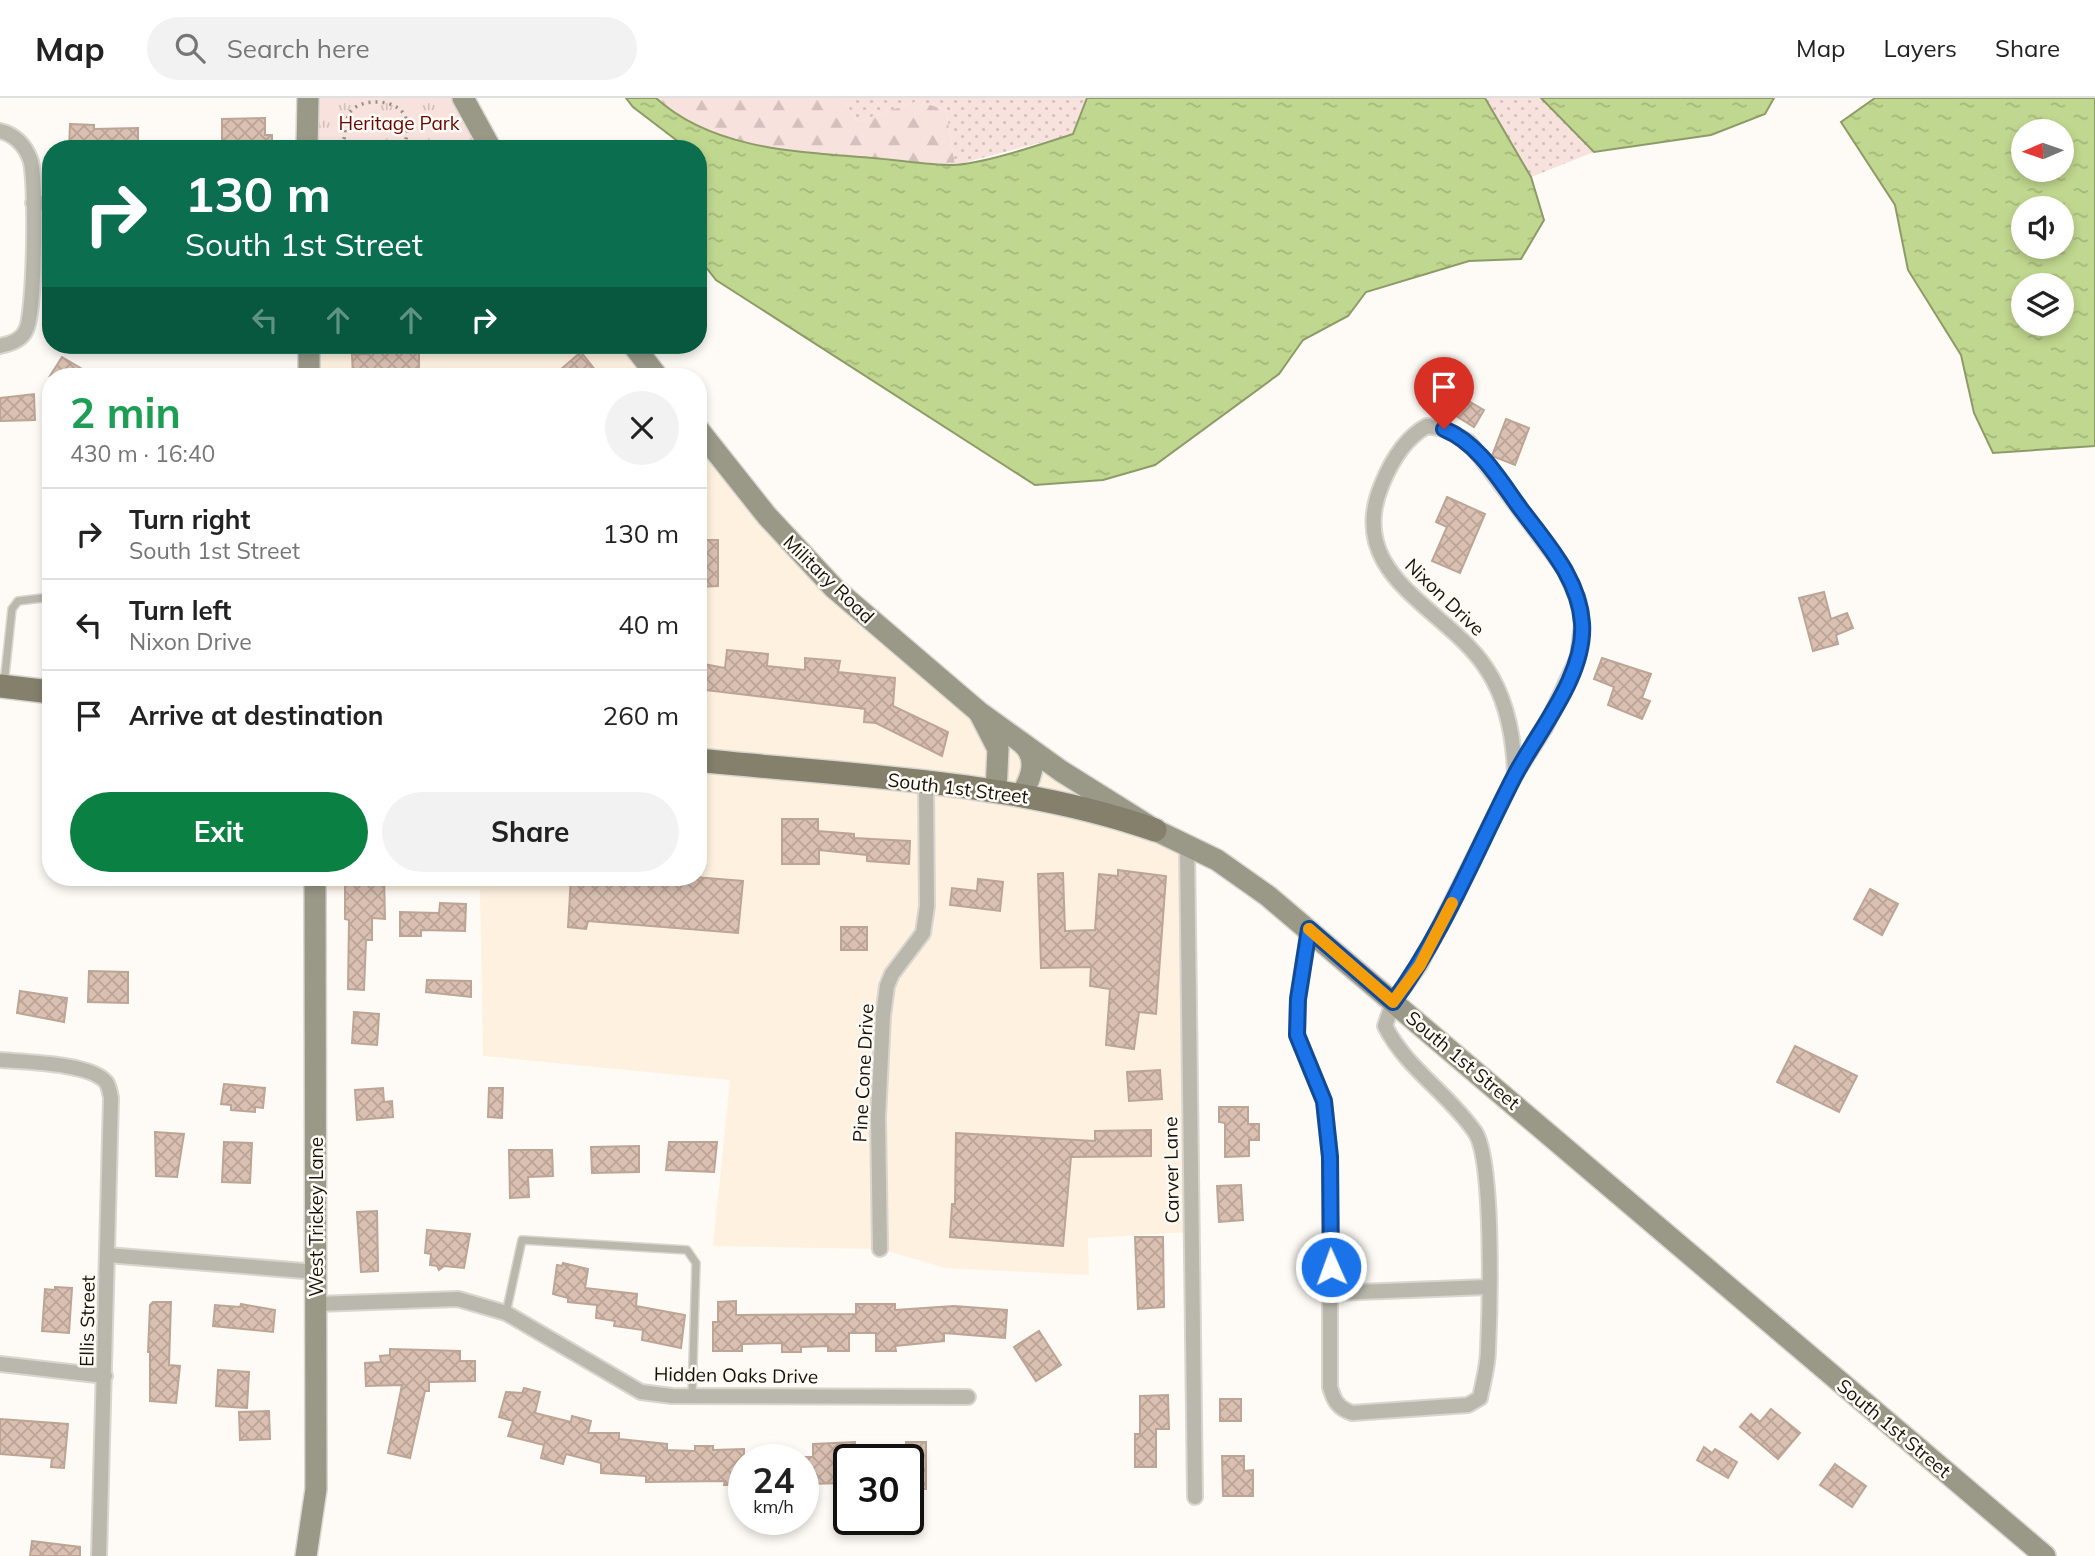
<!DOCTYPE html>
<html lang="en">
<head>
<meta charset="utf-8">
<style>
	:root { --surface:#fff; --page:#f2f2f2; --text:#222; --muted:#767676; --line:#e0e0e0; --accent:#0b8043 }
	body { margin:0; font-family:Mulish,sans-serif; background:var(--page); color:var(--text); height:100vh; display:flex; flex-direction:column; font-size:26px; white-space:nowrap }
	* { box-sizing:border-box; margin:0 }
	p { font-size:23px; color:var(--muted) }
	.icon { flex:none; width:38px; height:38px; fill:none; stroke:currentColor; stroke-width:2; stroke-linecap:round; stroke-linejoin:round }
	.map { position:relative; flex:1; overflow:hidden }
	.panel { position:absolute; left:42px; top:270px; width:665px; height:518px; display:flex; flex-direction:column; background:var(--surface); border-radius:28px; box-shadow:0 4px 10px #0003 }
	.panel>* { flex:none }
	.banner { position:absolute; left:42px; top:42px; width:665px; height:214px; border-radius:28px; box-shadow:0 4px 10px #0003; background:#0b6e4f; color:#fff; overflow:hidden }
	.needle { width:46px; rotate:268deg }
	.tools { position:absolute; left:2011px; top:21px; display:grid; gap:14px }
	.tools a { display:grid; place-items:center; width:63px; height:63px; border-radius:50%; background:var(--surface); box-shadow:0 4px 10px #0003; font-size:35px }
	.speed { position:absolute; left:728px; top:1346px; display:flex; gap:14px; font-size:35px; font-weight:700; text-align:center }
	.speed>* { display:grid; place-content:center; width:91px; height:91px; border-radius:50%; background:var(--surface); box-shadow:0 4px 10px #0003; line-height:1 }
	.speed small { font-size:18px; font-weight:400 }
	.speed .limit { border:4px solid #111; border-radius:10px; background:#fff; color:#111 }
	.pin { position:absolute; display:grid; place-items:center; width:60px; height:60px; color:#fff; margin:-72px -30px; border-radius:50% 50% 50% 0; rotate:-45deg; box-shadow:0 0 7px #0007 }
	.pin .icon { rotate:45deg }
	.me { position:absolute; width:77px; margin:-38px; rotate:358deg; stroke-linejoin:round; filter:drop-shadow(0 0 5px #0008) }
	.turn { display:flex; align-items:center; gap:24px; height:147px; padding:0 28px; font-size:32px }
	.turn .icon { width:91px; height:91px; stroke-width:2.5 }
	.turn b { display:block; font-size:49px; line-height:60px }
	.lanes { display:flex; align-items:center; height:66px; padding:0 28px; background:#0003; justify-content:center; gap:35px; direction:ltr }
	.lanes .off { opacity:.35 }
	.round { display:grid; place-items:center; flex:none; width:74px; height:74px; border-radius:37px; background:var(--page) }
	.headline { display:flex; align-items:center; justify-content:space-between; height:119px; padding:0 28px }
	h1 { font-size:42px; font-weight:700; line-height:52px; color:#1e9e55 }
	.cta { display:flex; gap:14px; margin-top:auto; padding:14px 28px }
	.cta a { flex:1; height:80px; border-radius:42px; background:var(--accent); color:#fff; font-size:28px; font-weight:700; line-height:80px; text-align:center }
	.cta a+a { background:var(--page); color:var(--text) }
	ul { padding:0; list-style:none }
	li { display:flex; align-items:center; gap:21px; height:91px; padding:0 28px; border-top:2px solid var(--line) }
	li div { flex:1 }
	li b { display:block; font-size:26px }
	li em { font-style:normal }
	header { display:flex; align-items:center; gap:42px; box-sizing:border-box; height:98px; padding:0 35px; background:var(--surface); border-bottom:2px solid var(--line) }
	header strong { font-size:33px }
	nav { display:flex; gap:38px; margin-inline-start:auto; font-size:24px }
	.search { width:490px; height:63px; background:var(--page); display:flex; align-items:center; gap:18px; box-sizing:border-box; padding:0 24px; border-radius:38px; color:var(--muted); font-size:26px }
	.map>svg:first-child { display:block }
	.built { fill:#fef1df }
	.grass { fill:url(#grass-dots) }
	.forest { fill:url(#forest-firs) }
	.park { fill:url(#park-tufts) }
	.water { fill:url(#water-ripples); stroke:#8d9c67; stroke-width:2; fill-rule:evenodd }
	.building { fill:url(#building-cross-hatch); stroke:#bda596; stroke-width:2 }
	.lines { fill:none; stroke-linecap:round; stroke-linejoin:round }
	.lane-casing { stroke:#d9d6d0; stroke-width:10 }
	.street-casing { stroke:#d9d6d0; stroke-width:18 }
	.secondary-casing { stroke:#d9d6d0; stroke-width:24 }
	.primary-casing { stroke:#d9d6d0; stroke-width:26 }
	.path { stroke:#928f88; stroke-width:3.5; stroke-dasharray:2 5; stroke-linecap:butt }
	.lane { stroke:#bab8ad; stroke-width:7 }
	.street { stroke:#bab8ad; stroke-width:14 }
	.secondary { stroke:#9a9887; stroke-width:21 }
	.primary { stroke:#84806c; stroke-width:23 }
	.route-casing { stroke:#114b97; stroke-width:18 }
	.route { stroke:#1a73e8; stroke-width:12 }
	.slow { stroke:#f59e0b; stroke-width:12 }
	.labels { text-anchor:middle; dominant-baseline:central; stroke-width:5; stroke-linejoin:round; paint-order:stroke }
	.park-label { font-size:19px; fill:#670601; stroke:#fefbf6 }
	.street-label { font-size:19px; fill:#161109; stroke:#fefbf6 }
</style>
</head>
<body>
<header>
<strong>Map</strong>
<div class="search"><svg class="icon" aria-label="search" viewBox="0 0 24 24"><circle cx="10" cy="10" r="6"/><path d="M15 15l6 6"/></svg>Search here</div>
<nav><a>Map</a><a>Layers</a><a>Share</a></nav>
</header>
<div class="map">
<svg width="2095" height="1458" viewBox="0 0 2095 1458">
	<defs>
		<pattern id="grass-dots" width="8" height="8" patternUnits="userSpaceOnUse" patternTransform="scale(1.75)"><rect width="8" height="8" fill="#f8e2de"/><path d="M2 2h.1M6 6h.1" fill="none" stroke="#d4c1bd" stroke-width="1.8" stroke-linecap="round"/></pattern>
		<pattern id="forest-firs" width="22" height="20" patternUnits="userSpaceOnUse" patternTransform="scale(1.75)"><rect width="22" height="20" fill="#f8e2de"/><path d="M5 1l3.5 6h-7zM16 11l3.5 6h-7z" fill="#d4c1bd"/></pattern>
		<pattern id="park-tufts" width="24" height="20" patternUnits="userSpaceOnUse" patternTransform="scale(1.75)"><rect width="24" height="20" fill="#f8e2de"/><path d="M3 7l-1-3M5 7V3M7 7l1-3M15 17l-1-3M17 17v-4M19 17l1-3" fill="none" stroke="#d4c1bd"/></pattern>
		<pattern id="water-ripples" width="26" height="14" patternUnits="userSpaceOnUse" patternTransform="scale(1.75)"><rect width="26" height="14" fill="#c0d78f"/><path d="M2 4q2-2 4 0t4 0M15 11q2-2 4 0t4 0" fill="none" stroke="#a4b87a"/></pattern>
		<pattern id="building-cross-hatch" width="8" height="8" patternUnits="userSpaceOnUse" patternTransform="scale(1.75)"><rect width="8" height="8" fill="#d9c0b1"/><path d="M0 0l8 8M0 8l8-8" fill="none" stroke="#baa497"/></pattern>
	</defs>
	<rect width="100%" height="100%" fill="#fefbf6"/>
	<g class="built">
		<path d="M309 247H634L658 278H309Z"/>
		<path d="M698 331 767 418 979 614 1187 746 1191 1134 1088 1140 1089 1177 946 1170 880 1151 713 1148 730 982 483 958 480 792H324L315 779H698Z"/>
	</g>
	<g class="grass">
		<path d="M843 0H1087L1073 36 955 67 946 12 918 3 857 24Z"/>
		<path d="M1485 0H1541L1594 54 1531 79Z"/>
	</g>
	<path class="forest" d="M656 0H843L857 24 918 3 946 12 955 67C886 61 730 58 676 18 668 13 662 6 656 0Z"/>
	<path class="park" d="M308 0H463L491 51H348L307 47Z"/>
	<g class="water">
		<path d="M626 0H656C713 52 799 54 873 60 899 62 927 67 953 67 983 66 1042 46 1073 36L1087 0H1485L1531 79 1544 122 1521 161 1469 163 1366 194 1348 218 1303 242 1279 276 1155 367 1103 382 1035 387 716 182 698 159V51H688L633 9Z"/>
		<path d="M1541 0H1774L1765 16 1711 37 1594 54Z"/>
		<path d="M1875 0H2095V348L1993 355 1974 315 1961 257 1908 172 1895 107 1841 24ZM2023 33H2062V72H2023ZM2023 110H2062V149H2023ZM2023 187H2062V226H2023Z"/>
	</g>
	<g class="building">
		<path d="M265 20V37H272V50L222 51V21Z"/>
		<path d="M70 26 94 27V31L138 30V51H69Z"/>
		<path d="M391 247H419V278H353L352 256H368V252L391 254Z"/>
		<path d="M581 254 600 278H553Z"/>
		<path d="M62 259 94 278H50Z"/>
		<path d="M34 296 35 322 0 323V300Z"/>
		<path d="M1460 298 1484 312 1474 329 1451 315Z"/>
		<path d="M1506 321 1529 330 1515 367 1492 358Z"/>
		<path d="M1447 399 1485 416 1460 475 1432 463 1447 429 1436 424Z"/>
		<path d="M698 442H718V488L698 489Z"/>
		<path d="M1824 494 1831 521 1847 515 1853 530 1836 537 1838 546 1813 553 1799 500Z"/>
		<path d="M727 552 768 556 767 568 805 572V560L840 563 838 574 895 580 893 608 948 634 942 658 876 625 864 624 865 611 698 591V565L725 570Z"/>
		<path d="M1602 560 1651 576 1642 600 1650 603 1642 621 1608 607 1614 589 1594 581Z"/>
		<path d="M782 721H818V733L854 736V740L910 743 909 766 867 763V757L819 752V766H782Z"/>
		<path d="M1118 772 1166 778 1156 916 1139 914 1134 951 1106 947 1110 891 1090 888 1091 869 1041 870 1038 776 1063 775 1065 833 1095 832 1099 776 1118 778Z"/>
		<path d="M345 779H384L385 821 372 820V842H366L364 892 348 891 349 822 345 821Z"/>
		<path d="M571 779H694L743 783 738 835 588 823 586 831 568 829Z"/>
		<path d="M978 781 1003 784 1000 813 950 807 952 790 977 793Z"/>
		<path d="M1870 791 1898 806 1882 837 1854 821Z"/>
		<path d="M440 805 466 806 465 833 421 832V838H400V814L439 815Z"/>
		<rect x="841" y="829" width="26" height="23"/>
		<path d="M89 873 128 874V905L88 904Z"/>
		<path d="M427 882 471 883V899L426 894Z"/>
		<path d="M20 893 67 900 64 924 17 915Z"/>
		<path d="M354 914 379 916 377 947 352 945Z"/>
		<path d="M1795 948 1857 978 1839 1014 1777 984Z"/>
		<path d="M1160 972 1162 1001 1129 1003 1127 974Z"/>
		<path d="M224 986 265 990 263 1010 255 1009V1014L231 1012V1007L221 1006Z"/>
		<path d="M383 990 384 1004 392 1003 393 1019 357 1022 355 992Z"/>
		<path d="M489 990H503L502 1020 488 1019Z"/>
		<path d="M1219 1009H1248V1026H1259V1042H1249V1058L1225 1059V1025L1219 1024Z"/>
		<path d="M1151 1032V1058L1071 1059 1063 1148 950 1139 952 1106H955L956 1035 1095 1043V1033Z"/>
		<path d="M155 1034 184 1036 177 1079 156 1078Z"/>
		<path d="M224 1044 252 1045 250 1085 222 1084Z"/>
		<path d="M669 1044H717L714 1074 666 1072Z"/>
		<path d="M639 1048V1074L592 1075 591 1049Z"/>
		<path d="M509 1052H552L553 1078 528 1079 529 1099 510 1100Z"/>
		<path d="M1241 1087 1243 1122 1219 1124 1217 1088Z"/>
		<path d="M377 1113 378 1173 361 1174 357 1114Z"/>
		<path d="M427 1132 470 1136 464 1170 444 1168 439 1172 437 1168 430 1167 431 1156 425 1155Z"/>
		<path d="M1135 1139H1163L1164 1209 1138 1211Z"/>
		<path d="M563 1165 588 1171 585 1190 637 1196 636 1208 685 1217 681 1250 642 1242 643 1232 614 1228 615 1223 596 1220 597 1207 568 1204V1200L553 1196 557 1167 562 1168Z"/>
		<path d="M55 1189 72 1190 69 1235 42 1233 45 1191 55 1192Z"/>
		<path d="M736 1203V1217L856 1216V1206H895V1212L954 1208 1007 1212 1005 1240 944 1235V1243L895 1248 896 1253H876V1235H849V1253H828V1248L801 1249V1254H782V1245L742 1246V1253H713V1224H718V1204Z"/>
		<path d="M153 1204H171L169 1267 180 1268 176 1305 150 1303V1254H148L150 1207Z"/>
		<path d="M241 1206 275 1212 273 1234 213 1228 215 1207 240 1209Z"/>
		<path d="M1039 1233 1061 1267 1036 1283 1014 1249Z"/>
		<path d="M390 1251 460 1253V1263H475V1283L429 1284V1293H425L410 1360 388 1355 402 1287 366 1288 365 1265 381 1264 380 1258 390 1257Z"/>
		<path d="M218 1272 249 1274 247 1310 216 1308Z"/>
		<path d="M524 1290 540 1294 535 1315 571 1324 572 1318 591 1323 588 1335H619V1341L667 1346V1352L695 1353V1348H713V1352L744 1351V1387H724L725 1383 646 1384V1378L601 1375V1365L566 1356 563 1366 541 1360 544 1347 508 1338 513 1323 499 1319 506 1294 522 1295Z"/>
		<path d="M1168 1297 1169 1331H1156V1369H1135V1336H1140V1298Z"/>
		<rect x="1220" y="1301" width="21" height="22"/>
		<path d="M1771 1311 1800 1335 1778 1361 1740 1329 1751 1316 1760 1324Z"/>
		<path d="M269 1313 270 1341 240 1342 239 1314Z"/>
		<path d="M0 1321 68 1326 64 1370 51 1369 52 1360 0 1356Z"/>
		<path d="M855 1344V1362H849V1385L803 1386V1359H813V1346Z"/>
		<path d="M906 1344H926V1391H908Z"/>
		<path d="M1704 1349 1712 1355 1715 1351 1737 1364 1728 1380 1697 1362Z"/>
		<path d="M1222 1358H1244V1373L1253 1372V1398H1223Z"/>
		<path d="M1835 1366 1866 1388 1852 1409 1820 1387Z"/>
		<path d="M32 1443 80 1449V1458H30Z"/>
	</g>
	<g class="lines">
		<defs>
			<g id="lane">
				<path d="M308 47 348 51"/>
				<path d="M4 586 12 511 18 503 51 499"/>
				<path d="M506 1215 522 1142 687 1152 696 1165 692 1298"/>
			</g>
			<g id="street">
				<path d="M0 33C14 36 25 47 30 61 37 78 35 215 26 232 22 242 10 246 0 248"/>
				<path d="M33 105H51"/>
				<path d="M1187 746 1195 1399"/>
				<path d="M1309 831 1298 901 1297 937 1324 1003 1330 1059V1289C1334 1303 1338 1310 1352 1315L1468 1307 1480 1300C1483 1284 1488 1268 1488 1252 1490 1212 1494 1062 1475 1034 1449 996 1406 970 1385 928L1393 904 1420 867 1515 677C1514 641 1507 601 1486 570 1446 509 1343 478 1382 386 1391 364 1405 340 1427 328L1444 331 1469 344 1565 472 1579 505 1582 526 1578 559 1545 630 1515 677"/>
				<path d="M0 962C24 964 91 965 106 984 109 988 110 995 111 1000L99 1458"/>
				<path d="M880 1151 878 1019 883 918 887 888 892 876 923 835 927 808 926 686"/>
				<path d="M107 1157 317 1174"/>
				<path d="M1332 1195 1488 1189"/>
				<path d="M316 1206 458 1201 506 1215 641 1294 672 1298 968 1299"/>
				<path d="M0 1266 105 1278"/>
			</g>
			<g id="secondary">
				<path d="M463 0 491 51"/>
				<path d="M307 51 308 0"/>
				<path d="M309 247V278"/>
				<path d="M633 247 657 278"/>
				<path d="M698 331 767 418 834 490 979 614 1061 673 1155 732 1217 762 1268 798 2045 1458"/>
				<path d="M980 616 998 651 996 694"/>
				<path d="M1021 697C1031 681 1039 661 1023 646"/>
				<path d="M306 1458 316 1391 315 779"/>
			</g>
			<g id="primary">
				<path d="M0 588 51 594"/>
				<path d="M698 662C847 678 1014 682 1155 732"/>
			</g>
		</defs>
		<use href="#lane" class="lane-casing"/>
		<use href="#street" class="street-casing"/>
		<use href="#secondary" class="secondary-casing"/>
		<use href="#primary" class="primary-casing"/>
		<path class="path" d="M344 41C345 32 346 21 350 14 361 0 396 0 405 18 410 29 406 40 404 51"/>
		<use href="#lane" class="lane"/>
		<use href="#street" class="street"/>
		<use href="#secondary" class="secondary"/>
		<use href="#primary" class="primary"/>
	</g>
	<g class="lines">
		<defs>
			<path id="route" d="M1331 1169 1330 1059 1324 1003 1297 937 1298 901 1309 831 1393 904C1444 834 1475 755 1514 679 1537 634 1586 578 1582 525 1579 480 1546 445 1520 410 1499 381 1478 345 1444 331"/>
		</defs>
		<use href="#route" class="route-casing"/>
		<use href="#route" class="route"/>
		<path class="slow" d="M1309 831 1393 904 1420 867 1452 805"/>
	</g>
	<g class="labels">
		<g class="park-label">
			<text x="399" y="25">Heritage Park</text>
		</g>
		<g class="street-label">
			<text transform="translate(829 481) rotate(44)">Military Road</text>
			<text transform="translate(1445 499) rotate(44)">Nixon Drive</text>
			<text transform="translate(958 690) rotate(7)">South 1st Street</text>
			<text transform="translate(1463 962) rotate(40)">South 1st Street</text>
			<text transform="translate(863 975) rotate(-87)">Pine Cone Drive</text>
			<text transform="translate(1171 1072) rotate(-91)">Carver Lane</text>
			<text transform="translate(316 1119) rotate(-90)">West Trickey Lane</text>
			<text transform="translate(87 1223) rotate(-89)">Ellis Street</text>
			<text transform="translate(736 1277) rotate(1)">Hidden Oaks Drive</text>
			<text transform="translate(1894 1330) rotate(40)">South 1st Street</text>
		</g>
	</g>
</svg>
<div class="tools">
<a><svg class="needle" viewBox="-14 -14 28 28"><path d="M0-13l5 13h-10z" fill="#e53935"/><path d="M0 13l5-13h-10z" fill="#767676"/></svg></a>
<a><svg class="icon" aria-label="sound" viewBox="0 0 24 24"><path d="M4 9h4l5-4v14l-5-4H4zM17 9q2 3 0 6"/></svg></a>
<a><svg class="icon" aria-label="layers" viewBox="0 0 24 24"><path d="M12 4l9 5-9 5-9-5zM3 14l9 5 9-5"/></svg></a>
</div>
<div class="speed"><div>24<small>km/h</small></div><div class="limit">30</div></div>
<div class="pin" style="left:1444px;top:331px;background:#d93025"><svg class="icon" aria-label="arrive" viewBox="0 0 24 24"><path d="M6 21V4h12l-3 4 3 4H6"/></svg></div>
<svg class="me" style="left:1331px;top:1169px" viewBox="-20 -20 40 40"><circle r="17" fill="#1a73e8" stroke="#fff" stroke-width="3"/><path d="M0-11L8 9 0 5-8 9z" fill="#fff"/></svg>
<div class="banner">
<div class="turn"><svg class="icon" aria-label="right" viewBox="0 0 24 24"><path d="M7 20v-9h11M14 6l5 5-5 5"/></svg><div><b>130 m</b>South 1st Street</div></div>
<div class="lanes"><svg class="icon off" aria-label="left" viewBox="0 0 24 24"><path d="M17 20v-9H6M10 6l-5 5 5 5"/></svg><svg class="icon off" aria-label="ahead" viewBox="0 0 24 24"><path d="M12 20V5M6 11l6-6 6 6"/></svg><svg class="icon off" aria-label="ahead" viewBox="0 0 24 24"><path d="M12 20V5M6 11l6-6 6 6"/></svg><svg class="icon" aria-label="right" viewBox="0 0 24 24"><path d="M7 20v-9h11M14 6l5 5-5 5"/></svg></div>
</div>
<section class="panel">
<div class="headline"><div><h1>2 min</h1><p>430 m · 16:40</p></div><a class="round"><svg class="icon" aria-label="close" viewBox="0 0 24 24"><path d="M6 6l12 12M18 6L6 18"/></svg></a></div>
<ul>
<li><svg class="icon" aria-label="right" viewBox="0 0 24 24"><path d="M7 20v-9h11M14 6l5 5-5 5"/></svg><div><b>Turn right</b><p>South 1st Street</p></div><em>130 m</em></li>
<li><svg class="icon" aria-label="left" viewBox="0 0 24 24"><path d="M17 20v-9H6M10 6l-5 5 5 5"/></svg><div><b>Turn left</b><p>Nixon Drive</p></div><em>40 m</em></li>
<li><svg class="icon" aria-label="arrive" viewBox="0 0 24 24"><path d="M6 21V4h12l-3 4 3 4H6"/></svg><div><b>Arrive at destination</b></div><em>260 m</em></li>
</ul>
<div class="cta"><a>Exit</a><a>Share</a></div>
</section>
</div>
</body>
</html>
